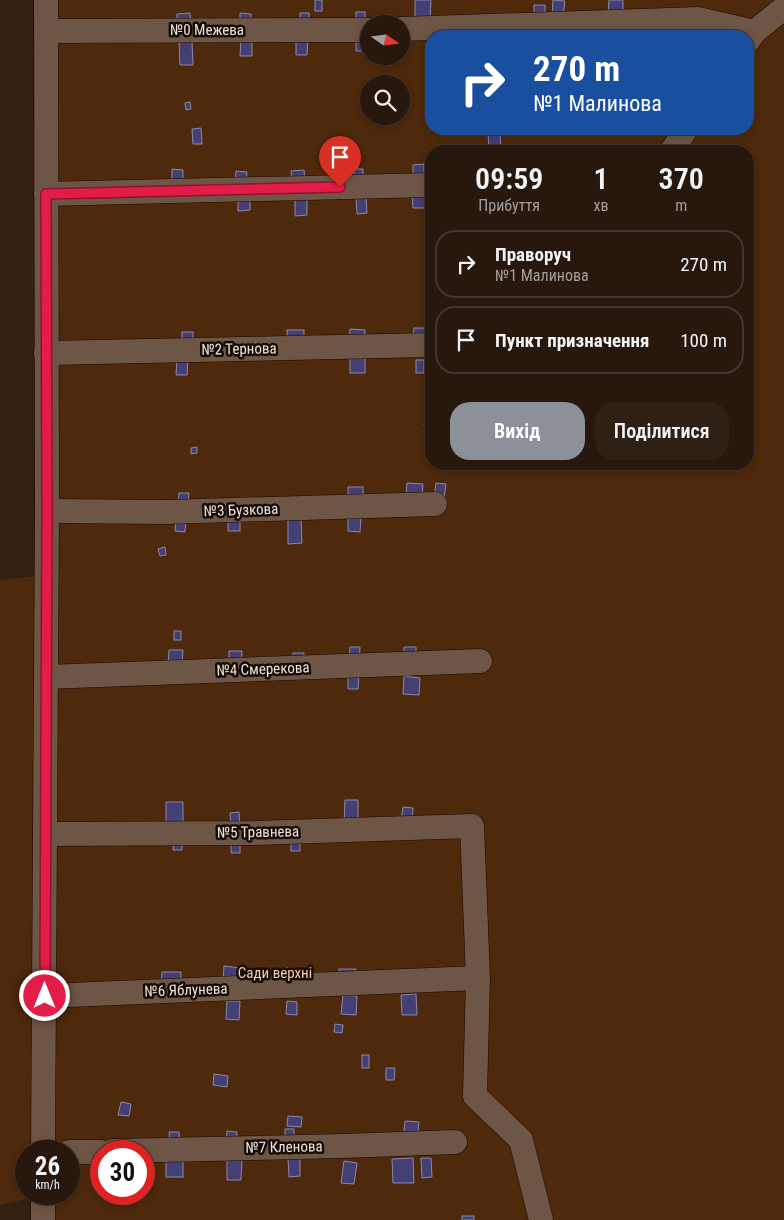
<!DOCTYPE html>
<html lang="uk">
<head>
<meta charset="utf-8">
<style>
	:root { --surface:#27170d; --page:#2f2016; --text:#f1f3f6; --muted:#a49f9d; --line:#43362e; --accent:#8c9099 }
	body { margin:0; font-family:"Roboto Condensed",sans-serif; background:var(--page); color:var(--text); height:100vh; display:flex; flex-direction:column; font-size:19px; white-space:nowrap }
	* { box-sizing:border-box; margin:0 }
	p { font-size:16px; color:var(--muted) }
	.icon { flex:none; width:28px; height:28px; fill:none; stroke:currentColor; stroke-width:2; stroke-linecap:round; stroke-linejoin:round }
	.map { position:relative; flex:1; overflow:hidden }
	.sheet { position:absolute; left:425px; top:145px; width:329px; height:325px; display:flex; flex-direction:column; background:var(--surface); border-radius:20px; box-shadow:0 2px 8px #0003,0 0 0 1px var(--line) }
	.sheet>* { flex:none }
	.top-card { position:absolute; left:425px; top:30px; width:329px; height:105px; border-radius:20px; box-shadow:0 2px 8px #0003,0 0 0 1px var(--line); background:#1a4fa0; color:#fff; overflow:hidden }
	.needle { width:32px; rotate:104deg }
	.tools { position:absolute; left:360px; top:15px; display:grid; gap:10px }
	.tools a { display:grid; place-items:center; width:50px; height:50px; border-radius:50%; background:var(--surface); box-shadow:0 2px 8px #0003,0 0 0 1px var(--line); font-size:25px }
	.speed { position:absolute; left:15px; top:1140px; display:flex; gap:10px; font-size:25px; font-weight:700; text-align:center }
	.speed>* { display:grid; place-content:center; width:65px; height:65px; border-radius:50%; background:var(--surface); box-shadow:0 2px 8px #0003,0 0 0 1px var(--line); line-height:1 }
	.speed small { font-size:12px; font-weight:400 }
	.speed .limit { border:8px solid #d22; background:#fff; color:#111 }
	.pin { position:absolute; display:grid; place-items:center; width:42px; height:42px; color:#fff; margin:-51px -21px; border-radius:50% 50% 50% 0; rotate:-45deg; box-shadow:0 0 5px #0007 }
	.pin .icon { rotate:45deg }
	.me { position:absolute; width:55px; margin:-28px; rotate:0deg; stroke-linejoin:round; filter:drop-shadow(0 0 4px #0008) }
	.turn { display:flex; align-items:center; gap:18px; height:105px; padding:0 25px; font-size:22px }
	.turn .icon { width:65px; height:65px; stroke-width:2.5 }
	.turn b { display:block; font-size:35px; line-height:42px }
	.eta { display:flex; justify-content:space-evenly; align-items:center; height:85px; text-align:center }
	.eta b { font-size:30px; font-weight:600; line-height:35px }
	.action { display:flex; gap:10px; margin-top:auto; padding:10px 25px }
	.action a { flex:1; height:58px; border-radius:20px; background:var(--accent); color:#fff; font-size:20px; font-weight:600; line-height:58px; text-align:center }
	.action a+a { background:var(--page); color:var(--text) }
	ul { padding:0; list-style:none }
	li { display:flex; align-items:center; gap:15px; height:68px; margin:0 10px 8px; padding:0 15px; border:2px solid var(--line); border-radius:20px }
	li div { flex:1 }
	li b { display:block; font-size:19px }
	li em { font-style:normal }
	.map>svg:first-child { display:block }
	.green { fill:#4e290b; fill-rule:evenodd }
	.building { fill:#444076; stroke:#8a8aa5 }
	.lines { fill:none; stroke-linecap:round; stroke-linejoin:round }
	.minor-casing { stroke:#1a0800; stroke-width:25 }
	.minor { stroke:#6e5646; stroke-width:24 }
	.route-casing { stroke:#92132f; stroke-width:12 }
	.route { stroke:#e11d48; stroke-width:9 }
	.labels { text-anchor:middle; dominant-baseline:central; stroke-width:5; stroke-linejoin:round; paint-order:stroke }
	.street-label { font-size:15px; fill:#efe1d8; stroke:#150c06 }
	.park-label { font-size:15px; fill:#fbcaa8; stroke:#150c06 }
</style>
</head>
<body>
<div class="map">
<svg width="784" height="1220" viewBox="0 0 784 1220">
	<rect width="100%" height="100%" fill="#341f11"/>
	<g class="green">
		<path d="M51 0H784V1220H54V1194H69V1151H54ZM369 24H401V56H369ZM431 36H748V129H431ZM369 84H401V116H369ZM431 151H748V464H431ZM101 1151H144V1194H101Z"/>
		<path d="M36 576 32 1151H26V1194H32V1198L0 1205V580Z"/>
	</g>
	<g class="building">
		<rect x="315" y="0" width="7" height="11"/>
		<path d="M415 0H431L430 21H415Z"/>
		<path d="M553 0 565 1 563 16 552 15Z"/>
		<path d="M609 0H623V15L608 14Z"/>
		<path d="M534 5H545V17L534 18Z"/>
		<rect x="356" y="12" width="9" height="11"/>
		<path d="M190 13 191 25 177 26V14Z"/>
		<path d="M240 13 251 14V25H240Z"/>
		<rect x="300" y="13" width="9" height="13"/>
		<rect x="590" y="32" width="14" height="4"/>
		<path d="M296 38H308L307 55H296Z"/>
		<path d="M356 38H368L367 51H356Z"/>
		<path d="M241 39 252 40V56H240Z"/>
		<path d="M192 41 193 65H180L179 42Z"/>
		<path d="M190 102 191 109 186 110 185 103Z"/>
		<path d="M201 128 202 144H193L192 129Z"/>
		<path d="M500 130 501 151H489L488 131Z"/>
		<path d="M424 164V180L413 181V165Z"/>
		<path d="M172 169 183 170V186L172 185Z"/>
		<path d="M354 169H363V181L354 182Z"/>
		<path d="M304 170 305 182 292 183 291 171Z"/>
		<path d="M236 171 247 172 246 185 235 184Z"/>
		<path d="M412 194H425V208H413Z"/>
		<path d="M356 195H366L367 213 357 214Z"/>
		<path d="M250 198V210L238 211V199Z"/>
		<path d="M295 198H307V215L295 216Z"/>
		<path d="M414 328H426L425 340 413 339Z"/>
		<path d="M350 329 365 330V342H349Z"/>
		<rect x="287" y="330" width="17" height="10"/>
		<rect x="182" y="332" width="11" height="12"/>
		<rect x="350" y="356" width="15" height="17"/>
		<path d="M177 359 188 360 187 375H176Z"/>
		<rect x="416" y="360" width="8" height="13"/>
		<path d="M426 415H431V426L424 425Z"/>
		<path d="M197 447V453L191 454V448Z"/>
		<path d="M407 483 423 484 422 499 406 498Z"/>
		<path d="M436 483 446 484 444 499 434 498Z"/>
		<rect x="348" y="487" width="15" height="15"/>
		<path d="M179 493H189L188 506H178Z"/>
		<path d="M288 517H301L302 543 288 544Z"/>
		<path d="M176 518 186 519 185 532 175 531Z"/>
		<rect x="228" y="518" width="12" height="13"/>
		<path d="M348 518H361L360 532 348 531Z"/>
		<path d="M165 547 166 555 160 556 158 549Z"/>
		<rect x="174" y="631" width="7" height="9"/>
		<path d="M350 647H360L359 663 349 662Z"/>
		<path d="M404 647H416V661L404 660Z"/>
		<path d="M169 650H183L182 666H168Z"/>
		<path d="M229 651H242L241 666H229Z"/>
		<path d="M293 653H304L303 665H292Z"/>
		<path d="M348 673H359L358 689H348Z"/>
		<path d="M404 676 420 678 419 695 403 694Z"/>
		<path d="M345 800H358V825L344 824Z"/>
		<path d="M166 802H183V825L166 826Z"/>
		<path d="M403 807 413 808 412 823 401 822Z"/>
		<path d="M239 812 240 828H231L230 813Z"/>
		<path d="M174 838H182V850H173Z"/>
		<path d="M231 838 240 839V853H231Z"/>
		<rect x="291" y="838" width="9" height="13"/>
		<path d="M224 966 240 968 238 983 223 982Z"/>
		<path d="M286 968 299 969 298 984 285 983Z"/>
		<path d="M339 969H356L355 982 339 981Z"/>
		<path d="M162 972H181V986H161Z"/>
		<path d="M416 994 417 1015H402L401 995Z"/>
		<path d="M343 995 357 996 356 1015 341 1014Z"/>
		<path d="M227 1001H240L239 1020 226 1019Z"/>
		<path d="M287 1001 297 1002V1015L286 1014Z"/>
		<path d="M335 1024 343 1025 342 1033 334 1032Z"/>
		<rect x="362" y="1055" width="7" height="13"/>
		<path d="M386 1068H395L394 1080H386Z"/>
		<path d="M214 1074 228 1076 227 1087 213 1085Z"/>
		<path d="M121 1102 131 1104 129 1116 118 1115Z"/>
		<path d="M288 1116 302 1117 301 1127 287 1126Z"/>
		<path d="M405 1121 419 1122 417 1142 403 1141Z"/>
		<rect x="285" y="1129" width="9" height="15"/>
		<path d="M227 1131 237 1132V1146H226Z"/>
		<path d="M169 1132H179L180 1146H170Z"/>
		<path d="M300 1156V1176L289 1177 288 1157Z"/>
		<path d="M413 1158 414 1183H393L392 1159Z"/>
		<path d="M421 1158H431L432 1177 422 1178Z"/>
		<path d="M227 1160H242L241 1180H227Z"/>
		<rect x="166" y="1161" width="17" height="16"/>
		<path d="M344 1161 357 1163 354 1184 341 1183Z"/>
		<rect x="462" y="1216" width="12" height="4"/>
	</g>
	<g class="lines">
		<defs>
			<g id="minor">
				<path d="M401 29 698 19 754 32"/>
				<path d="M46 31 369 30"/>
				<path d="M748 41 754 32 784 8"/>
				<path d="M672 151 686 129"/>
				<path d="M46 194 431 185"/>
				<path d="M46 353 431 345"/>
				<path d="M47 511 167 512 435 504"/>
				<path d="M46 677 480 661"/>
				<path d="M45 834 255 833 472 826 478 978 475 1096 521 1140 541 1220"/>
				<path d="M45 996 478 978"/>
				<path d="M43 1151 47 511 46 0"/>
				<path d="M113 1151 343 1146 455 1142"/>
				<path d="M69 1152H101"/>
				<path d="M43 1220V1194"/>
			</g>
		</defs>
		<use href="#minor" class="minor-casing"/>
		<use href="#minor" class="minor"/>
	</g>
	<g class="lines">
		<defs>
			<path id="route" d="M45 996 47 511 46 194 340 187"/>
		</defs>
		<use href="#route" class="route-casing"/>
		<use href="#route" class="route"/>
	</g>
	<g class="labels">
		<g class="street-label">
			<text x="207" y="30">№0 Межева</text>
			<text transform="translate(239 349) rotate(-1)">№2 Тернова</text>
			<text transform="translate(241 510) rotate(-2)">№3 Бузкова</text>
			<text transform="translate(263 669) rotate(-2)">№4 Смерекова</text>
			<text transform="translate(258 832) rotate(-1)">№5 Травнева</text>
			<text transform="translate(186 990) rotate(-2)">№6 Яблунева</text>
			<text transform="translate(284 1147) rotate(-1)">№7 Кленова</text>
		</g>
		<g class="park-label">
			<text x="275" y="973">Сади верхні</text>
		</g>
	</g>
</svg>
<div class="tools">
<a><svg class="needle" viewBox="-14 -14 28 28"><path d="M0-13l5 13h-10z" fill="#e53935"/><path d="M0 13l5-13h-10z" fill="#a49f9d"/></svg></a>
<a><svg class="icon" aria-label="search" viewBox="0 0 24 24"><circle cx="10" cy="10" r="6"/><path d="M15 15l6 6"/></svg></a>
</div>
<div class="speed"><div>26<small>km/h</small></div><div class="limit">30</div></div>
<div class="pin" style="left:340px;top:187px;background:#d93025"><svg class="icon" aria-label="arrive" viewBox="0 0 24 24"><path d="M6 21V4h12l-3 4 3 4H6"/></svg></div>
<svg class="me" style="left:45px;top:996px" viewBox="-20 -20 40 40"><circle r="17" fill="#e11d48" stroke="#fff" stroke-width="3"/><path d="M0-11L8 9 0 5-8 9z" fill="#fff"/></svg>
<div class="top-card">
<div class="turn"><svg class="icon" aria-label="right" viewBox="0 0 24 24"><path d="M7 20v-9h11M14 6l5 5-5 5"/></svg><div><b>270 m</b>№1 Малинова</div></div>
</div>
<section class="sheet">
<div class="eta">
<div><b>09:59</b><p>Прибуття</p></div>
<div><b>1</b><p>хв</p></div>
<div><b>370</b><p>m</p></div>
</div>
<ul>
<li><svg class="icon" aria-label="right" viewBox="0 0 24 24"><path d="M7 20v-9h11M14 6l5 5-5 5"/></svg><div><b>Праворуч</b><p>№1 Малинова</p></div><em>270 m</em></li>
<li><svg class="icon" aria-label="arrive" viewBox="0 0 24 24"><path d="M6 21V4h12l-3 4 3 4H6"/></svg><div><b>Пункт призначення</b></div><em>100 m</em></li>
</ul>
<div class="action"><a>Вихід</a><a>Поділитися</a></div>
</section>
</div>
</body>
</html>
